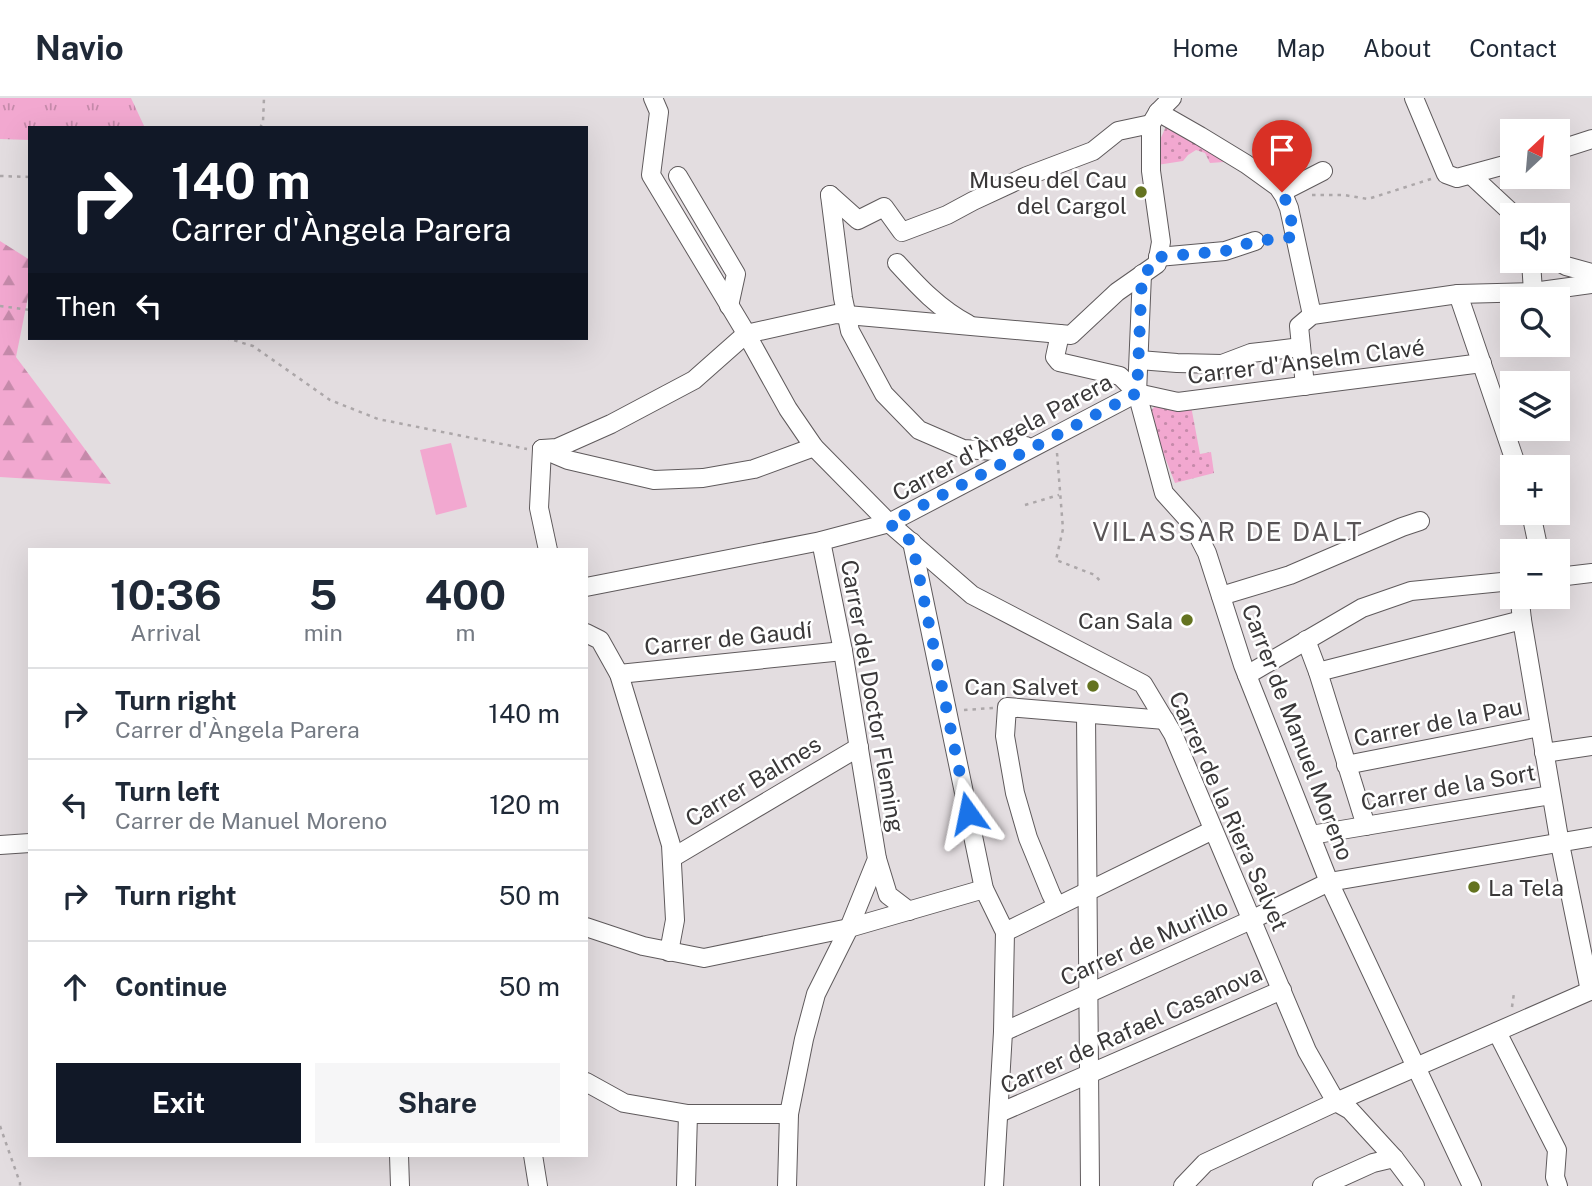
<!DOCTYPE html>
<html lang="en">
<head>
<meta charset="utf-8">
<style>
	:root { --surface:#fff; --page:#f6f6f7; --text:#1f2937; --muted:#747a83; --line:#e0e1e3; --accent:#111827 }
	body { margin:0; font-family:"Public Sans",sans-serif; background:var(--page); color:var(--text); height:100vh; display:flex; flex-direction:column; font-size:26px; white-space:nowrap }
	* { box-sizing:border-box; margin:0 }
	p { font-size:23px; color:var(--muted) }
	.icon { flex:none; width:38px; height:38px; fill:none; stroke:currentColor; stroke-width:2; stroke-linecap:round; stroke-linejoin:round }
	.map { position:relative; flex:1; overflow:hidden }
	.details { position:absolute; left:28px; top:450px; width:560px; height:609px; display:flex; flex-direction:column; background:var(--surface); border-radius:0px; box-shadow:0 7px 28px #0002 }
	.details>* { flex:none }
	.hud { position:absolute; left:28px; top:28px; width:560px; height:214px; border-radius:0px; box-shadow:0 7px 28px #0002; background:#111827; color:#fff; overflow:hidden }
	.needle { width:46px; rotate:26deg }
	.tools { position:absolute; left:1500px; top:21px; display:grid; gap:14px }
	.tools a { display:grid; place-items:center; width:70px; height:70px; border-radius:0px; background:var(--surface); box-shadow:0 7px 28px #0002; font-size:35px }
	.pin { position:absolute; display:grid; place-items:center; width:60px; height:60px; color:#fff; margin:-72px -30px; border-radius:50% 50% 50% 0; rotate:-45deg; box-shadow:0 0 7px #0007 }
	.pin .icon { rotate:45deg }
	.me { position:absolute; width:77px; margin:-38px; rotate:348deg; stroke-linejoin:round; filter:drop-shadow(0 0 5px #0008) }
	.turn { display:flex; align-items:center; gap:24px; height:147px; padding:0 28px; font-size:32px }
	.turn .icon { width:91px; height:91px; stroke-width:2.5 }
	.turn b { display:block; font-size:49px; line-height:60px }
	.then { display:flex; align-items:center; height:66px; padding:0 28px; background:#0003; gap:14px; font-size:26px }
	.eta { display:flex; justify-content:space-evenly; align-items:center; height:119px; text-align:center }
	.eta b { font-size:42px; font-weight:700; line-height:49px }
	.primary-button { display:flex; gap:14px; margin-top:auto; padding:14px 28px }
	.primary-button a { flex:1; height:80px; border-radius:0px; background:var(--accent); color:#fff; font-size:28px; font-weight:700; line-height:80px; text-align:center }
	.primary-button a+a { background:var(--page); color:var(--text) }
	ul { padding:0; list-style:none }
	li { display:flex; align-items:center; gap:21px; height:91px; padding:0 28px; border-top:2px solid var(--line) }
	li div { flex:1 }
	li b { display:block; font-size:26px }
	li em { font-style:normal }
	header { display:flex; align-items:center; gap:42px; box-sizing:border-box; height:98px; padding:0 35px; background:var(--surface); border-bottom:2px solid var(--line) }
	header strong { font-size:33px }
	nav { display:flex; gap:38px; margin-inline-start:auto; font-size:24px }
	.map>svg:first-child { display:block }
	.grass { fill:url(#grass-tufts) }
	.forest { fill:url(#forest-firs) }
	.park { fill:url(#park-dots) }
	.pitch { fill:#f2a8d0 }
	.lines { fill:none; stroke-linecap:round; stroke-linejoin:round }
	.minor-casing { stroke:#5f5a5c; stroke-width:20 }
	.path { stroke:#aca7a9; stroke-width:2.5; stroke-dasharray:3.5 5; stroke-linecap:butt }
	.minor { stroke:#fff; stroke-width:18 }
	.route { stroke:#1a73e8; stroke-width:12; stroke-dasharray:0 21.6 }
	.poi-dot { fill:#647320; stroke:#fff; stroke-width:2.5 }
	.labels { text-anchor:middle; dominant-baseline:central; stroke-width:5; stroke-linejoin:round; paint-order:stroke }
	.poi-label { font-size:23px; fill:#3a3839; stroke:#fff; text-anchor:end }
	.street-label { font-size:23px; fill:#3a3839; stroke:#fff }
	.quarter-label { font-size:26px; letter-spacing:2px; fill:#595557; stroke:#fff }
</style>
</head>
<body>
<header>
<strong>Navio</strong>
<nav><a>Home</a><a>Map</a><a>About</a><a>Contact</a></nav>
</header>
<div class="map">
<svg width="1592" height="1088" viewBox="0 0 1592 1088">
	<defs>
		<pattern id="grass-tufts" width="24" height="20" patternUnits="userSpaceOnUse" patternTransform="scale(1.75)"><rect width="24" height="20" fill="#f2a8d0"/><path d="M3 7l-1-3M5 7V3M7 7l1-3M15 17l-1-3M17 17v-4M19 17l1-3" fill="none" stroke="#c58aaa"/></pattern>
		<pattern id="forest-firs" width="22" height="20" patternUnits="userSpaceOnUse" patternTransform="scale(1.75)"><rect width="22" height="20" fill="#f2a8d0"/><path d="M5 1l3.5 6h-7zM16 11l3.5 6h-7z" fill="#c58aaa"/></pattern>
		<pattern id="park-dots" width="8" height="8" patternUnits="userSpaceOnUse" patternTransform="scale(1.75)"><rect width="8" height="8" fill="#f2a8d0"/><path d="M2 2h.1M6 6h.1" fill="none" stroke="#c58aaa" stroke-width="1.8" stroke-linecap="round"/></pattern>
	</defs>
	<rect width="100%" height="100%" fill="#e3dde0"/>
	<path class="grass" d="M0 0H131L145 30H30V42L0 41Z"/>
	<path class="forest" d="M0 143 30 162V189L16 259 111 386 0 379Z"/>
	<g class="park">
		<path d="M1168 24 1224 57V64L1210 65 1205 55 1196 52 1188 57 1183 63 1157 67 1159 44Z"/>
		<path d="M1156 307 1191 308 1200 356 1211 354 1214 375 1175 385 1148 316Z"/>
	</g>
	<path class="pitch" d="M451 345 467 409 436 417 420 352Z"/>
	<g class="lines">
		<defs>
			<g id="minor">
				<path d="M653 0 659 14 651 77 743 230 788 311 814 349 889 425 972 497 1143 586 1173 636 1307 953 1336 1004 1350 1012 1394 1060 1415 1088"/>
				<path d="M1414 0 1446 76 1457 80 1512 65"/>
				<path d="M1158 14 1200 38 1246 66 1278 89 1284 98 1289 110 1312 217"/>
				<path d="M1558 52 1592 41"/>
				<path d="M1471 77 1514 117"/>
				<path d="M678 78 736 176 729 208"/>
				<path d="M1282 94 1323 73"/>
				<path d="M830 97 843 200 850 233 884 296 919 332 963 351 996 353 1026 348"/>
				<path d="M830 97 858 122 884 109 902 134 947 117 973 103 1027 78 1093 53 1118 33 1151 26"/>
				<path d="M1158 159 1225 153 1255 143"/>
				<path d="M1531 163 1533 194"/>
				<path d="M1557 163 1566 168 1592 175"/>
				<path d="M897 165C918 188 939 211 968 226"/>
				<path d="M1142 176 1137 295 1164 395 1192 426 1207 455 1243 567 1329 784 1472 1088"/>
				<path d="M1458 196 1517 369"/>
				<path d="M1060 236 1055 259 1059 264 1120 278 1137 295"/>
				<path d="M1139 262 1177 265 1222 266 1251 255 1301 249"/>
				<path d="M1305 288 1299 228 1312 217 1458 196 1533 194 1592 186"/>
				<path d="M1137 295 1178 304 1482 265"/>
				<path d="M542 351 557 350 611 326 694 282 746 236 836 216 1071 237 1117 194 1157 166 1161 144 1151 73V26L1158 14 1172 0"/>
				<path d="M542 351 568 362 654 382 703 380 754 371 814 349"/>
				<path d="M542 351 539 410 548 452"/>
				<path d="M1531 415 1539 453"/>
				<path d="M912 444 984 791 1005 834 1003 934 994 1088"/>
				<path d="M1558 479 1592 475"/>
				<path d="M586 489 821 443 889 425 1137 295"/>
				<path d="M1221 498 1290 477 1402 429 1420 423"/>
				<path d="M1522 499 1520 504 1522 522 1560 746 1590 893"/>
				<path d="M586 535 600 542 619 576 671 747 675 822 669 854"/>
				<path d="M1306 542 1318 574 1366 728"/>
				<path d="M1318 574 1522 522"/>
				<path d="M619 576 843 553"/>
				<path d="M1247 577 1362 510 1411 493 1512 483"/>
				<path d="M1086 616 1090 1088"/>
				<path d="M1544 655 1592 648"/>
				<path d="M1346 667 1540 629"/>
				<path d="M1311 737 1551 697"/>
				<path d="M0 747 30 745"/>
				<path d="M672 760 859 649"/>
				<path d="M877 761 888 797 909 813"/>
				<path d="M1057 808 1051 796 1028 740 1015 695 1005 638 1007 609 1165 622"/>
				<path d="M586 829 643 848 704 860 849 830 984 791"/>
				<path d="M1005 834 1213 732"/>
				<path d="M1003 934 1251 822 1329 784 1592 739"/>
				<path d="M1497 934 1557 1052 1555 1079 1558 1088"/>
				<path d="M586 984 624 1005 688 1016H789"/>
				<path d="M999 1015 1282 892"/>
				<path d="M399 1057 400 1088"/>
				<path d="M533 1057 538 1088"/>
				<path d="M686 1088 688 1016"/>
				<path d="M787 1088 789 1016 804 941 816 896 849 830 877 761 843 553 821 443"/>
				<path d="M1183 1088 1205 1065 1336 1004 1592 892"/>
				<path d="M1322 1088 1373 1065 1394 1060"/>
			</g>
		</defs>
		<use href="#minor" class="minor-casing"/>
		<g class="path">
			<path d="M260 30 263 24 264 0"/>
			<path d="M0 78 30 79"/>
			<path d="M1312 97H1344L1368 101 1431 81"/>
			<path d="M0 208 30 212"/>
			<path d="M226 240 253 248 330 302 378 321 527 351"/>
			<path d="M1057 355 1063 431 1056 462 1095 477 1100 483"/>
			<path d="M1025 407 1059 397"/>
			<path d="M964 612 993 610"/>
			<path d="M1512 909 1514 895"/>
			<path d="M0 1028 20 1085V1088"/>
		</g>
		<use href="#minor" class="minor"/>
	</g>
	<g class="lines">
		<path class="route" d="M968 715 912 444 889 425 1137 295 1142 176 1157 166 1158 159 1225 153 1255 143 1294 139 1289 110 1282 94"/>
	</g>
	<g class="poi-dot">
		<circle cx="1141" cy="94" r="7"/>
		<circle cx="1187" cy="522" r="7"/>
		<circle cx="1093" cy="588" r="7"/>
		<circle cx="1474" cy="789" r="7"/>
	</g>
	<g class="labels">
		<g class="poi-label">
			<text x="1127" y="81">Museu del Cau<tspan x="1127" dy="26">del Cargol</tspan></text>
			<text x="1173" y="522">Can Sala</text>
			<text x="1079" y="588">Can Salvet</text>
			<text x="1488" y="789" text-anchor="start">La Tela</text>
		</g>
		<g class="street-label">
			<text transform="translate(1306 263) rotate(-7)">Carrer d'Anselm Clavé</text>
			<text transform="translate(1002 339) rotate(-28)">Carrer d'Àngela Parera</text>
			<text transform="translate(728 540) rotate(-6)">Carrer de Gaudí</text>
			<text transform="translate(873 598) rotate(80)">Carrer del Doctor Fleming</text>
			<text transform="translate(1438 624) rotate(-11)">Carrer de la Pau</text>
			<text transform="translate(1298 634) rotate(69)">Carrer de Manuel Moreno</text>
			<text transform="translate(753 683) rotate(-31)">Carrer Balmes</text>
			<text transform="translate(1448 689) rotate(-10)">Carrer de la Sort</text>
			<text transform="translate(1229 713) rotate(66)">Carrer de la Riera Salvet</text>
			<text transform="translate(1144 844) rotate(-24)">Carrer de Murillo</text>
			<text transform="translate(1131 931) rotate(-24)">Carrer de Rafael Casanova</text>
		</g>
		<g class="quarter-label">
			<text x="1228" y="433">VILASSAR DE DALT</text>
		</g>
	</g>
</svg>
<div class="tools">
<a><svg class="needle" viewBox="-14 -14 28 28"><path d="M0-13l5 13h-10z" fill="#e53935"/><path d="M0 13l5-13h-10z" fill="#747a83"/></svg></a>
<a><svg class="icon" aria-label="sound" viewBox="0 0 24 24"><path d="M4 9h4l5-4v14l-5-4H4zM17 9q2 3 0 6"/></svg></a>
<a><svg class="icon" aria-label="search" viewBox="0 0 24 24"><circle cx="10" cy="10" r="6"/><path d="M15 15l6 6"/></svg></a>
<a><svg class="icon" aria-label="layers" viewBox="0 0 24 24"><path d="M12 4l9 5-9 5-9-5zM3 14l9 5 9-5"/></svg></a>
<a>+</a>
<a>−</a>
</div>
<div class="pin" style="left:1282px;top:94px;background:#d93025"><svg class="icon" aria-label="arrive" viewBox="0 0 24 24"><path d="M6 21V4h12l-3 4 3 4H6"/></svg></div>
<svg class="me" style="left:968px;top:715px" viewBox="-20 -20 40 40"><path d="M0-17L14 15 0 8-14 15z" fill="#1a73e8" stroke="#fff" stroke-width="4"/></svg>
<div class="hud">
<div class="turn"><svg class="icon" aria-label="right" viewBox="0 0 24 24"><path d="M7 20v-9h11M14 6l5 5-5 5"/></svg><div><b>140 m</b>Carrer d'Àngela Parera</div></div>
<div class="then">Then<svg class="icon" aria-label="left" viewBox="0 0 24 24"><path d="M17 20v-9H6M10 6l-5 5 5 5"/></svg></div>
</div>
<section class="details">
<div class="eta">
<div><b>10:36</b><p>Arrival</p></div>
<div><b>5</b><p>min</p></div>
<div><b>400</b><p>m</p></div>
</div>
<ul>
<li><svg class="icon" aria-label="right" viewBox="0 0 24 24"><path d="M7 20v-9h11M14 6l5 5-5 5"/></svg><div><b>Turn right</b><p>Carrer d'Àngela Parera</p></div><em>140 m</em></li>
<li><svg class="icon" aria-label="left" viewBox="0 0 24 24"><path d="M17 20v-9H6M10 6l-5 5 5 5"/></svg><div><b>Turn left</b><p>Carrer de Manuel Moreno</p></div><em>120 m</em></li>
<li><svg class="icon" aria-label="right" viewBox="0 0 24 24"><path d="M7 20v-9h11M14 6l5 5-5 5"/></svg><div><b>Turn right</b></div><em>50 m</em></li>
<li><svg class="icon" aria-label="ahead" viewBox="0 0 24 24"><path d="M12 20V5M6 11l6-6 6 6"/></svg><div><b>Continue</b></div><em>50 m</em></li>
</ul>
<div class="primary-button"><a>Exit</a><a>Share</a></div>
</section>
</div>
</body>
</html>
